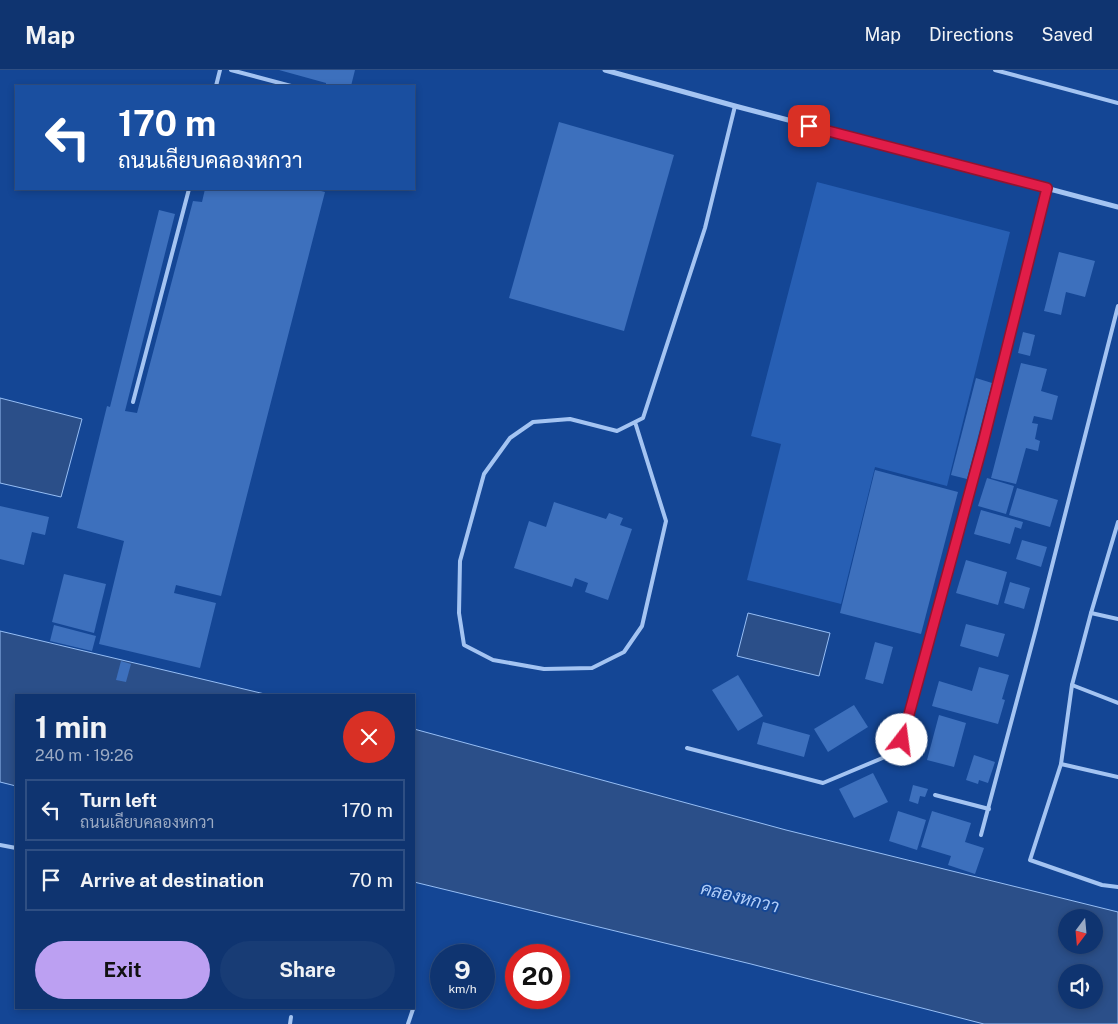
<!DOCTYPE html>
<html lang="en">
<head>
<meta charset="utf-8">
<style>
	:root { --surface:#0f3470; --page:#183c75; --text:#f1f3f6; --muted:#9baac3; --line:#2f4f83; --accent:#bca0f2 }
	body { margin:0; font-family:"Public Sans",Sarabun,sans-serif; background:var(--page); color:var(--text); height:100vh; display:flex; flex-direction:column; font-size:19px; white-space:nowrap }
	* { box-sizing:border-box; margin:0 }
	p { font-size:16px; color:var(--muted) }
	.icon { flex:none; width:28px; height:28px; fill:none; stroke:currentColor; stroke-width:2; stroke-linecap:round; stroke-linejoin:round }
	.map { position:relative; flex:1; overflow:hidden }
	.panel { position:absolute; left:15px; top:624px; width:400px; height:315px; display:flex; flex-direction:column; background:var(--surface); border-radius:0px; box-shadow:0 2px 8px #0003,0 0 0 1px var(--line) }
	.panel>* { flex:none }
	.top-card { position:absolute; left:15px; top:15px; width:400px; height:105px; border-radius:0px; box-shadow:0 2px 8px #0003,0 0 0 1px var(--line); background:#1a4fa0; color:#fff; overflow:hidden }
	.needle { width:32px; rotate:196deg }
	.tools { position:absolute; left:1058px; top:839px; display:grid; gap:10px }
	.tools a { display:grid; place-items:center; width:45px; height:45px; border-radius:50%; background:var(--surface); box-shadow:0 2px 8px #0003,0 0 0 1px var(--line); font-size:25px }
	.speed { position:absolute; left:430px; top:874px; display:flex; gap:10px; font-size:25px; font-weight:700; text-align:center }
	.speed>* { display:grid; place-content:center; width:65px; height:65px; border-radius:50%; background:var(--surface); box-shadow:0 2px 8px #0003,0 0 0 1px var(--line); line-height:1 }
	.speed small { font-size:12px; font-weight:400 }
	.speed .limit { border:8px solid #d22; background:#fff; color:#111 }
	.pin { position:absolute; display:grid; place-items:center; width:42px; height:42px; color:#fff; margin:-21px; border-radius:10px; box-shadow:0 2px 8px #0006 }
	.me { position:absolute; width:55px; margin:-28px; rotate:15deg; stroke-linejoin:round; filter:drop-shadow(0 0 4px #0008) }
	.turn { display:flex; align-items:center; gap:18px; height:105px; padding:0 20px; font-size:22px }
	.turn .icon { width:65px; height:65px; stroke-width:2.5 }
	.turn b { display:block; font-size:35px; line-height:42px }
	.round { display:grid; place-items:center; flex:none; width:52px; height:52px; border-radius:26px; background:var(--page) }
	.overview { display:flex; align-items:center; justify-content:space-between; height:85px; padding:0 20px }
	h1 { font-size:30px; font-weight:700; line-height:38px }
	.primary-button { display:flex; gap:10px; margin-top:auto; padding:10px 20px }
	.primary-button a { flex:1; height:58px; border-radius:30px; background:var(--accent); color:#111; font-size:20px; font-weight:700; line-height:58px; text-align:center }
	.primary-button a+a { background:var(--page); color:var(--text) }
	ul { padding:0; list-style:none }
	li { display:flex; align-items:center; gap:15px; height:62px; margin:0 10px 8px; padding:0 10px; border:2px solid var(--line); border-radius:0px }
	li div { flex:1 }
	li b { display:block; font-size:19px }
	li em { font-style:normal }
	header { display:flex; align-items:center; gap:30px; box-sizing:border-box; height:70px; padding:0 25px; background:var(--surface); border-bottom:1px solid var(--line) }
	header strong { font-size:24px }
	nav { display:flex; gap:28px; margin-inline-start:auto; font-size:18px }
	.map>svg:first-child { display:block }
	.green { fill:#275fb4 }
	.water { fill:#2b4f89; stroke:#96bef5; fill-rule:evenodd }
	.building { fill:#3d70bd }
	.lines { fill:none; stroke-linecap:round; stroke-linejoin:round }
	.service { stroke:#a4c4f2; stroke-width:4 }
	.minor { stroke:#a4c4f2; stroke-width:5 }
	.route-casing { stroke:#92132f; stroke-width:12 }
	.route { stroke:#e11d48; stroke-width:9 }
	.labels { text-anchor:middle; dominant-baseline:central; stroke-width:4; stroke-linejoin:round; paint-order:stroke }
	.water-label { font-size:18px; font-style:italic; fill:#b1cef9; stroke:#144695 }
</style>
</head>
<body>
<header>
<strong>Map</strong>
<nav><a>Map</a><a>Directions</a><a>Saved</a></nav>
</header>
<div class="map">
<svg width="1118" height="954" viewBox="0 0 1118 954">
	<rect width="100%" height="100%" fill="#144695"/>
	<path class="green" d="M817 112 1010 162 947 416 875 397 841 534 747 510 781 374 751 366Z"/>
	<g class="water">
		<path d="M0 328 82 349 61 427 0 413Z"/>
		<path d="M748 543 830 563 819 606 737 586Z"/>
		<path d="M0 561 269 625H16V716L0 712Z"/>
		<path d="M414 659 786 760 1118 842V954H984L751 894 414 812ZM1066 848H1094V875H1066ZM1066 902H1094V930H1066Z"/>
	</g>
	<g class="building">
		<path d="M279 0H355L351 16H326V13Z"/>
		<path d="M559 52 674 85 624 261 509 228Z"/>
		<path d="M205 119H313L325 122 221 526 176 515 174 523 216 533 200 598 99 574 124 471 77 458 107 336 110 337 159 140 175 144 125 341 137 343 193 131 202 132Z"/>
		<path d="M1059 182 1095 191 1085 227 1066 222 1061 245 1044 241Z"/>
		<path d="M1023 262 1035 265 1030 286 1018 283Z"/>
		<path d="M1021 293 1047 299 1041 321 1058 326 1052 350 1034 346 1032 353 1038 354 1035 369 1040 371 1038 381 1026 378 1016 414 991 408Z"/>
		<path d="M976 308 992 313 967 409 951 405Z"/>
		<path d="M875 400 958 422 921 564 840 543Z"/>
		<path d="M987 408 1014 416 1006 444 978 436Z"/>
		<path d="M1017 418 1058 430 1050 457 1009 445Z"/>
		<path d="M554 432 606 449 609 443 623 448 620 455 632 459 608 530 585 522 588 513 575 508 572 517 514 498 529 451 546 457Z"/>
		<path d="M0 436 49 447 45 465 32 462 24 495 0 489Z"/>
		<path d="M981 440 1023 452 1021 459 1015 457 1010 474 974 464Z"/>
		<path d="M1022 470 1047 477 1041 497 1016 489Z"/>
		<path d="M966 490 1007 502 998 535 956 523Z"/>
		<path d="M64 504 106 514 94 563 52 552Z"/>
		<path d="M1010 512 1030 518 1024 539 1004 533Z"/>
		<path d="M966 554 1005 564 998 587 960 576Z"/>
		<path d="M54 555 96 566 92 581 50 571Z"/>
		<path d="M875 572 893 577 883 614 865 609Z"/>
		<path d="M121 591 131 594 126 612 116 610Z"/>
		<path d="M979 597 1009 605 1002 629 1005 630 998 654 932 636 939 611 972 621Z"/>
		<path d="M738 605 763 646 738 661 712 620Z"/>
		<path d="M854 635 868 657 828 682 814 659Z"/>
		<path d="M939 645 966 653 954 697 927 690Z"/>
		<path d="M763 652 810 665 804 687 757 674Z"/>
		<path d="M974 685 995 692 988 713 979 710 978 714 966 710Z"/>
		<path d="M873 703 888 732 854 748 839 719Z"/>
		<path d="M913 715 928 719 925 727 920 726 918 734 909 731Z"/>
		<path d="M898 741 926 750 917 780 889 771Z"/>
		<path d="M932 741 971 753 965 772 984 778 975 804 948 795 951 786 921 777Z"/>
	</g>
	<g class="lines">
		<g class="service">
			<path d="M231 0 291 16"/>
			<path d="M995 0 1118 33"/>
			<path d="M216 16 220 0"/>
			<path d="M133 332 189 119"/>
			<path d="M635 352 666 451 642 556 624 582 592 598 544 599 493 590 464 575 459 543 460 491 484 404 510 368 533 352 570 349 617 361 643 348 705 158 735 36"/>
			<path d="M1118 452 1091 543 1072 615 1061 694 1030 790 1102 815 1118 817"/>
			<path d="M1091 543 1118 549"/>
			<path d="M1072 615 1118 633"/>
			<path d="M687 678 823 713 892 684 902 670 983 373 1047 118"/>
			<path d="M1061 694 1118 707"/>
			<path d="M935 725 989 739"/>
			<path d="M981 765 1036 559 1118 236"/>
			<path d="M0 775 16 778"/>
			<path d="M290 954 291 947"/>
			<path d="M408 954 413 939"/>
		</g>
		<path class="minor" d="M605 0 735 36 1118 137"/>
	</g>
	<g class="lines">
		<defs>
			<path id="route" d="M809 56 1047 118 983 373 902 670"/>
		</defs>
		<use href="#route" class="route-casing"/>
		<use href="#route" class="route"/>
	</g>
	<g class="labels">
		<g class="water-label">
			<text transform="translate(740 827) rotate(14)">คลองหกวา</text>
		</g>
	</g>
</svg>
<div class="tools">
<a><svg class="needle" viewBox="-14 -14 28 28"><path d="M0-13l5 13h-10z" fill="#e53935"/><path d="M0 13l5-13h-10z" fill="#9baac3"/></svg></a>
<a><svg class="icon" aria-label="sound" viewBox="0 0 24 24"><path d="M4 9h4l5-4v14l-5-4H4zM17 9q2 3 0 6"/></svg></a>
</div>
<div class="speed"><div>9<small>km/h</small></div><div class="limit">20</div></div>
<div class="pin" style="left:809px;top:56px;background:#d93025"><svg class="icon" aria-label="arrive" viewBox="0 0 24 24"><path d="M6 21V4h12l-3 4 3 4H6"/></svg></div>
<svg class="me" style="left:902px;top:670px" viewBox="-20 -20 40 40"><circle r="19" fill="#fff"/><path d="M0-13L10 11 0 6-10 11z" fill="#e11d48"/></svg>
<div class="top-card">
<div class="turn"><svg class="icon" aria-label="left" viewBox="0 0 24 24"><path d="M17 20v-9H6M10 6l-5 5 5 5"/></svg><div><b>170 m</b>ถนนเลียบคลองหกวา</div></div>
</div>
<section class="panel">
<div class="overview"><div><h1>1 min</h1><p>240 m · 19:26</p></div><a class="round" style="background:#d93025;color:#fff"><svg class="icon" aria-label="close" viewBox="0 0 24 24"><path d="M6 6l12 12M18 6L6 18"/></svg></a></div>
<ul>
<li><svg class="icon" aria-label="left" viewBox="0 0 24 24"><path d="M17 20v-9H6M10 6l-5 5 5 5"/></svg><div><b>Turn left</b><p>ถนนเลียบคลองหกวา</p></div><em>170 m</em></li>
<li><svg class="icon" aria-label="arrive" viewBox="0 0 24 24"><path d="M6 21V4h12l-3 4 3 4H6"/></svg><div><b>Arrive at destination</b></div><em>70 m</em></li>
</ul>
<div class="primary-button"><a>Exit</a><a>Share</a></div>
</section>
</div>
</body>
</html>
